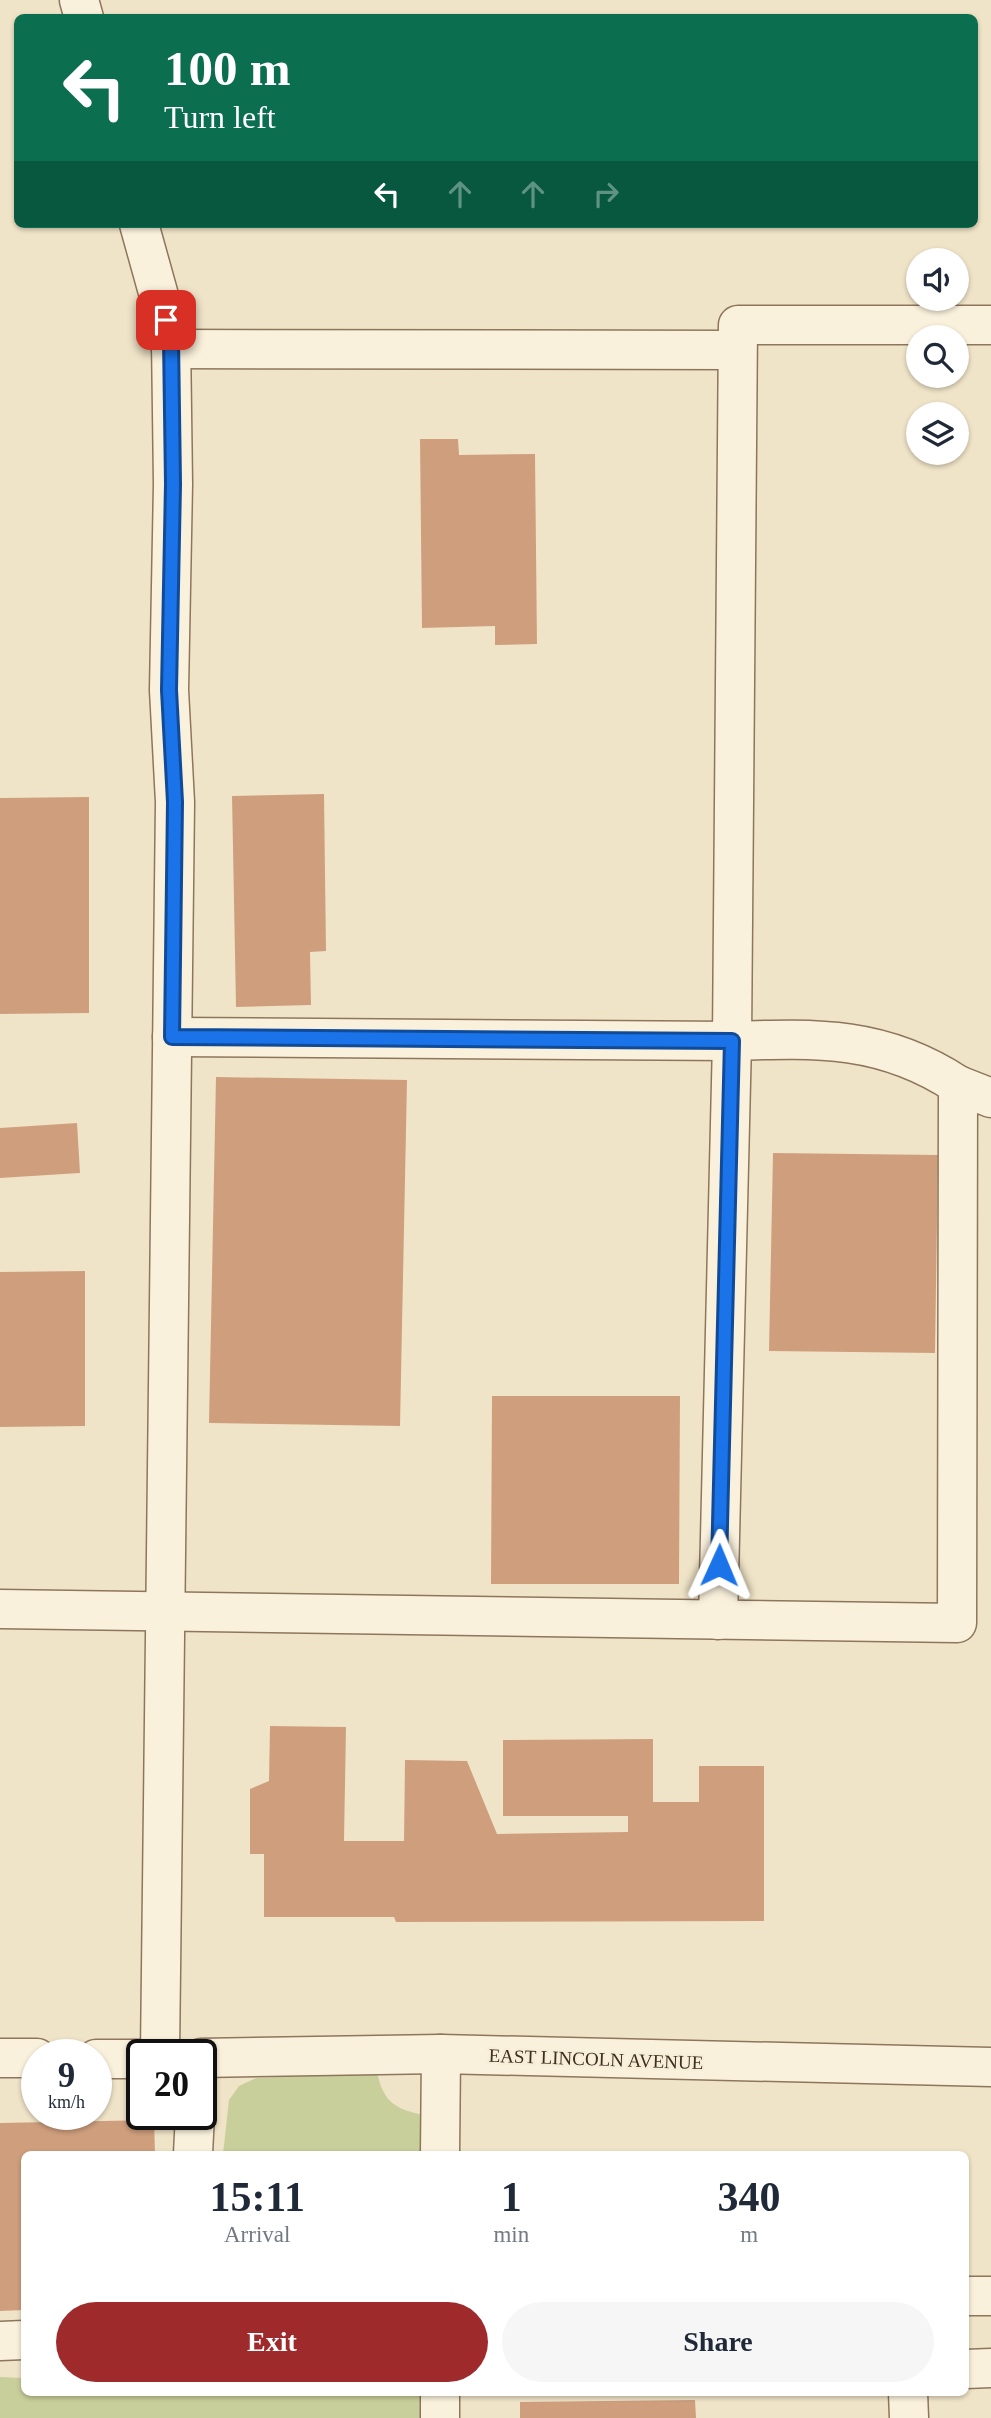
<!DOCTYPE html>
<html lang="en">
<head>
<meta charset="utf-8">
<style>
	:root { --surface:#fff; --page:#f6f6f7; --text:#1f2937; --muted:#747a83; --accent:#9e2a2b }
	body { margin:0; font-family:Georgia,serif; background:var(--page); color:var(--text); height:100vh; display:flex; flex-direction:column; font-size:26px; white-space:nowrap }
	* { box-sizing:border-box; margin:0 }
	p { font-size:23px; color:var(--muted) }
	.icon { flex:none; width:38px; height:38px; fill:none; stroke:currentColor; stroke-width:2; stroke-linecap:round; stroke-linejoin:round }
	.map { position:relative; flex:1; overflow:hidden }
	.panel { position:absolute; left:21px; top:2151px; width:948px; height:245px; display:flex; flex-direction:column; background:var(--surface); border-radius:10px; box-shadow:0 2px 5px #0004 }
	.panel>* { flex:none }
	.banner { position:absolute; left:14px; top:14px; width:964px; height:214px; border-radius:10px; box-shadow:0 2px 5px #0004; background:#0b6e4f; color:#fff; overflow:hidden }
	.tools { position:absolute; left:906px; top:248px; display:grid; gap:14px }
	.tools a { display:grid; place-items:center; width:63px; height:63px; border-radius:50%; background:var(--surface); box-shadow:0 2px 5px #0004; font-size:35px }
	.speed { position:absolute; left:21px; top:2039px; display:flex; gap:14px; font-size:35px; font-weight:700; text-align:center }
	.speed>* { display:grid; place-content:center; width:91px; height:91px; border-radius:50%; background:var(--surface); box-shadow:0 2px 5px #0004; line-height:1 }
	.speed small { font-size:18px; font-weight:400 }
	.speed .limit { border:4px solid #111; border-radius:10px; background:#fff; color:#111 }
	.pin { position:absolute; display:grid; place-items:center; width:60px; height:60px; color:#fff; margin:-30px; border-radius:14px; box-shadow:0 4px 10px #0006 }
	.me { position:absolute; width:77px; margin:-38px; rotate:1deg; stroke-linejoin:round; filter:drop-shadow(0 0 5px #0008) }
	.turn { display:flex; align-items:center; gap:24px; height:147px; padding:0 35px; font-size:32px }
	.turn .icon { width:91px; height:91px; stroke-width:2.5 }
	.turn b { display:block; font-size:49px; line-height:60px }
	.lanes { display:flex; align-items:center; height:66px; padding:0 35px; background:#0003; justify-content:center; gap:35px; direction:ltr }
	.lanes .off { opacity:.35 }
	.eta { display:flex; justify-content:space-evenly; align-items:center; height:119px; text-align:center }
	.eta b { font-size:42px; font-weight:600; line-height:49px }
	.button { display:flex; gap:14px; margin-top:auto; padding:14px 35px }
	.button a { flex:1; height:80px; border-radius:42px; background:var(--accent); color:#fff; font-size:28px; font-weight:600; line-height:80px; text-align:center }
	.button a+a { background:var(--page); color:var(--text) }
	.map>svg:first-child { display:block }
	.green { fill:#c9cf9b }
	.building { fill:#cf9f7d }
	.lines { fill:none; stroke-linecap:round; stroke-linejoin:round }
	.minor-casing { stroke:#8d765c; stroke-width:41 }
	.minor { stroke:#faf1dc; stroke-width:38 }
	.route-casing { stroke:#114b97; stroke-width:18 }
	.route { stroke:#1a73e8; stroke-width:12 }
	.labels { text-anchor:middle; dominant-baseline:central; stroke-width:5; stroke-linejoin:round; paint-order:stroke }
	.street-label { font-size:19px; fill:#3d2e20; stroke:#f7eed8 }
</style>
</head>
<body>
<div class="map">
<svg width="991" height="2418" viewBox="0 0 991 2418">
	<rect width="100%" height="100%" fill="#f0e4c8"/>
	<g class="green">
		<path d="M373 2073 378 2076C384 2103 398 2110 424 2115V2154H223L229 2100 239 2086 256 2078Z"/>
		<path d="M0 2377 24 2378V2392H421L420 2418H0Z"/>
	</g>
	<g class="building">
		<path d="M420 439H458L459 455 535 454 537 644 495 645V626L422 628Z"/>
		<path d="M324 794 326 951 310 952 311 1005 236 1007 232 796Z"/>
		<path d="M89 797V1013L0 1014V798Z"/>
		<path d="M216 1077 407 1080 400 1426 209 1423Z"/>
		<path d="M77 1123 80 1173 0 1178V1128Z"/>
		<path d="M773 1153 938 1155 935 1353 769 1351Z"/>
		<path d="M85 1271V1426L0 1427V1272Z"/>
		<path d="M492 1396H680L679 1584H491Z"/>
		<path d="M270 1726 346 1727 344 1841H404L405 1760 467 1761 497 1834 628 1832V1816H503V1740L653 1739V1802H699V1766H764V1921L396 1922 394 1917H264V1854H250V1789L269 1781Z"/>
		<path d="M154 2120 155 2154H24V2310L0 2311V2123Z"/>
		<path d="M695 2400 696 2418H520V2402Z"/>
	</g>
	<g class="lines">
		<defs>
			<g id="minor">
				<path d="M79 0 84 18"/>
				<path d="M139 224 171 339 173 484 169 690 175 802 160 2054"/>
				<path d="M171 349 737 350"/>
				<path d="M172 1037 732 1041 738 325H991"/>
				<path d="M0 1609 957 1623 958 1085 991 1098"/>
				<path d="M718 1620 732 1041C818 1038 884 1036 958 1085"/>
				<path d="M0 2058H37"/>
				<path d="M201 2058 441 2054 991 2067"/>
				<path d="M96 2059H142"/>
				<path d="M193 2154 195 2114"/>
				<path d="M440 2154 441 2054"/>
				<path d="M966 2296H991"/>
				<path d="M0 2341 24 2340"/>
				<path d="M966 2369 991 2368"/>
				<path d="M908 2392 909 2418"/>
				<path d="M440 2418V2392"/>
			</g>
		</defs>
		<use href="#minor" class="minor-casing"/>
		<use href="#minor" class="minor"/>
	</g>
	<g class="lines">
		<defs>
			<path id="route" d="M166 320 171 339 173 484 169 690 175 802 172 1037 732 1041 719 1565"/>
		</defs>
		<use href="#route" class="route-casing"/>
		<use href="#route" class="route"/>
	</g>
	<g class="labels">
		<g class="street-label">
			<text transform="translate(596 2059) rotate(2)">EAST LINCOLN AVENUE</text>
		</g>
	</g>
</svg>
<div class="tools">
<a><svg class="icon" aria-label="sound" viewBox="0 0 24 24"><path d="M4 9h4l5-4v14l-5-4H4zM17 9q2 3 0 6"/></svg></a>
<a><svg class="icon" aria-label="search" viewBox="0 0 24 24"><circle cx="10" cy="10" r="6"/><path d="M15 15l6 6"/></svg></a>
<a><svg class="icon" aria-label="layers" viewBox="0 0 24 24"><path d="M12 4l9 5-9 5-9-5zM3 14l9 5 9-5"/></svg></a>
</div>
<div class="speed"><div>9<small>km/h</small></div><div class="limit">20</div></div>
<div class="pin" style="left:166px;top:320px;background:#d93025"><svg class="icon" aria-label="arrive" viewBox="0 0 24 24"><path d="M6 21V4h12l-3 4 3 4H6"/></svg></div>
<svg class="me" style="left:719px;top:1565px" viewBox="-20 -20 40 40"><path d="M0-17L14 15 0 8-14 15z" fill="#1a73e8" stroke="#fff" stroke-width="4"/></svg>
<div class="banner">
<div class="turn"><svg class="icon" aria-label="left" viewBox="0 0 24 24"><path d="M17 20v-9H6M10 6l-5 5 5 5"/></svg><div><b>100 m</b>Turn left</div></div>
<div class="lanes"><svg class="icon" aria-label="left" viewBox="0 0 24 24"><path d="M17 20v-9H6M10 6l-5 5 5 5"/></svg><svg class="icon off" aria-label="ahead" viewBox="0 0 24 24"><path d="M12 20V5M6 11l6-6 6 6"/></svg><svg class="icon off" aria-label="ahead" viewBox="0 0 24 24"><path d="M12 20V5M6 11l6-6 6 6"/></svg><svg class="icon off" aria-label="right" viewBox="0 0 24 24"><path d="M7 20v-9h11M14 6l5 5-5 5"/></svg></div>
</div>
<section class="panel">
<div class="eta">
<div><b>15:11</b><p>Arrival</p></div>
<div><b>1</b><p>min</p></div>
<div><b>340</b><p>m</p></div>
</div>
<div class="button"><a>Exit</a><a>Share</a></div>
</section>
</div>
</body>
</html>
